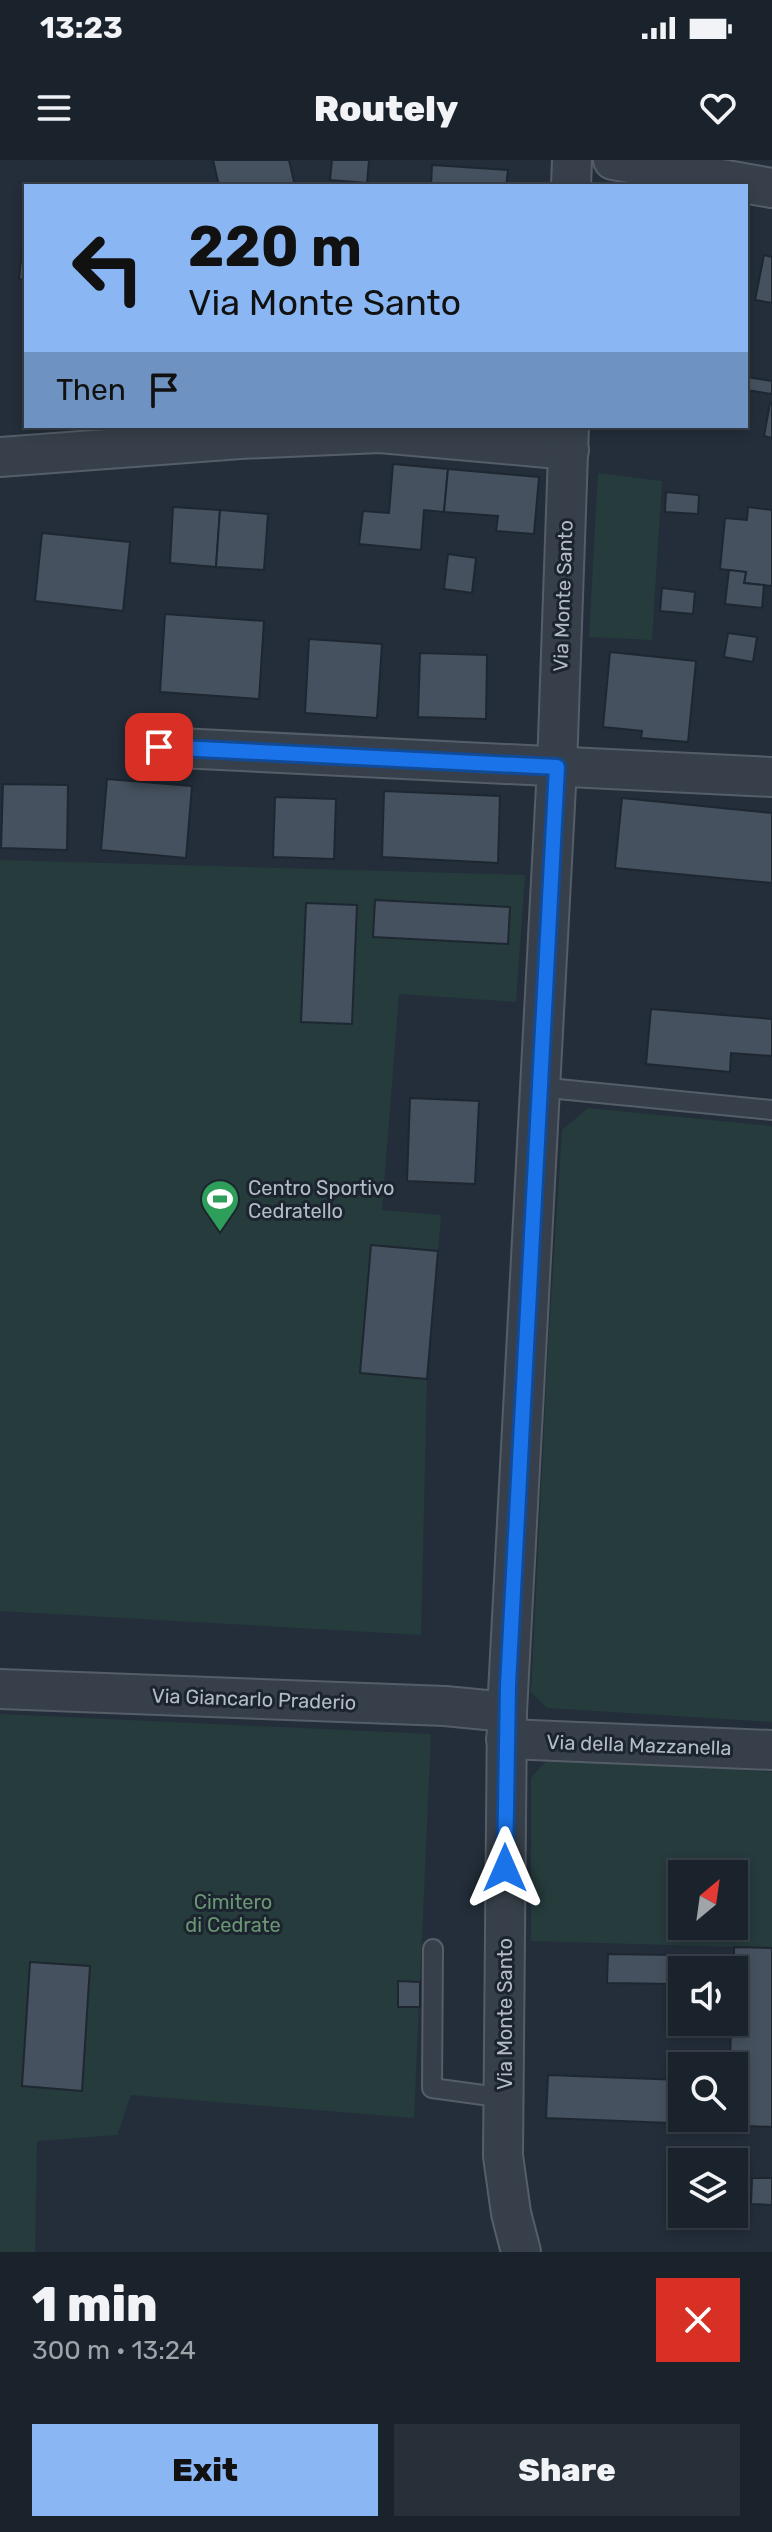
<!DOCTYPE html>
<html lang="en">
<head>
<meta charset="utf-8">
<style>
	:root { --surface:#1a222c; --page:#272f38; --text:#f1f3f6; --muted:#9fa4a9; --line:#383f48; --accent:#8ab7f3 }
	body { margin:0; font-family:Rubik,sans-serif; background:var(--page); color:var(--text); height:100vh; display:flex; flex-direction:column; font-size:30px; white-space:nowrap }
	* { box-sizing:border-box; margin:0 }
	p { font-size:26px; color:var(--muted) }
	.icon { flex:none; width:44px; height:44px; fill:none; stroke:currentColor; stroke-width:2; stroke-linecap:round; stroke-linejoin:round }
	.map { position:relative; height:2092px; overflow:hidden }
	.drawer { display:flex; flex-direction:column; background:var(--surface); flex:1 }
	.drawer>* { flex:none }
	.top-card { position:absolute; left:24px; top:24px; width:724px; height:244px; border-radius:0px; box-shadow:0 4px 12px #0003,0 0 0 2px var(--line); background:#8ab7f3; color:#111; overflow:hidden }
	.needle { width:52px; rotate:29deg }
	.buttons { position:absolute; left:668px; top:1700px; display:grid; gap:16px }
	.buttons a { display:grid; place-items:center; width:80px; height:80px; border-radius:0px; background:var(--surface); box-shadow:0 4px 12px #0003,0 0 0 2px var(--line); font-size:40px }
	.pin { position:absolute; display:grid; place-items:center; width:68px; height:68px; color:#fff; margin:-34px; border-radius:16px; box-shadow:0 4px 12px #0006 }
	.me { position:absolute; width:88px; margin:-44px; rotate:0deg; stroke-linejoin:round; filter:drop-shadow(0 0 6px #0008) }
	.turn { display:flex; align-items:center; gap:28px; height:168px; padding:0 32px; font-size:36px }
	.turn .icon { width:104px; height:104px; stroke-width:2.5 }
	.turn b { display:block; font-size:56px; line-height:68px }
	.then { display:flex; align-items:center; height:76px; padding:0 32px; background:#0003; gap:16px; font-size:30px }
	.round { display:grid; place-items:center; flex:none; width:84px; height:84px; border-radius:0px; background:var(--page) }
	.head { display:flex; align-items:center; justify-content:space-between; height:136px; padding:0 32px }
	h1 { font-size:48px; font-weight:800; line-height:60px }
	.primary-button { display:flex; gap:16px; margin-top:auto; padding:16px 32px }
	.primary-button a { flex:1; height:92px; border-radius:0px; background:var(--accent); color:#111; font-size:32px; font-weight:800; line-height:92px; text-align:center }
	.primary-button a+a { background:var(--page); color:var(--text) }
	.status { display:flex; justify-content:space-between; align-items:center; height:56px; padding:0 40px; background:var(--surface); direction:ltr }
	.status svg { height:22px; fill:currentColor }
	header { display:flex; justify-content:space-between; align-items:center; height:104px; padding:0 32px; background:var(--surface); font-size:36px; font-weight:800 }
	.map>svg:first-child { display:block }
	.green { fill:#263b3c; fill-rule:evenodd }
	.building { fill:#45515e; stroke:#1e2731; stroke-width:2 }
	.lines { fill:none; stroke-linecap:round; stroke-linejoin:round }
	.service-casing { stroke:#555e68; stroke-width:22 }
	.minor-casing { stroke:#555e68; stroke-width:42 }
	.service { stroke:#37404a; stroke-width:18 }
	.minor { stroke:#37404a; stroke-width:38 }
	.route-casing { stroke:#114b97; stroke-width:20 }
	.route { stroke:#1a73e8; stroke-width:14 }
	.labels { text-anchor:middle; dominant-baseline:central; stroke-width:6; stroke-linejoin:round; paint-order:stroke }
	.street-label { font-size:20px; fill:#b2bbc6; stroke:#1c252f }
	.poi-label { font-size:20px; fill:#b2bbc6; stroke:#1c252f; text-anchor:start }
	.park-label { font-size:20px; fill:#6a9673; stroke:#1c252f }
</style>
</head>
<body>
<div class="status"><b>13:23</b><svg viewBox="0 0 49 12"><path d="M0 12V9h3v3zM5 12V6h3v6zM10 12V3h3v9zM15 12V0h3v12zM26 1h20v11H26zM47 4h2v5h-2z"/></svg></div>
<header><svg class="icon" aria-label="menu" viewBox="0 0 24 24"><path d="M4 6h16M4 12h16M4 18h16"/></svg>Routely<svg class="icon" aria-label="heart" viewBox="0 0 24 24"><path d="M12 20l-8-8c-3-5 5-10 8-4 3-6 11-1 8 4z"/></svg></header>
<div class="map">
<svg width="772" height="2092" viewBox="0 0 772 2092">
	<rect width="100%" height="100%" fill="#232e3a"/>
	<g class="green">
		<path d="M598 313 662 321 652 480 589 477Z"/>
		<path d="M0 700 525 715 516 842 399 834 382 1050 441 1055 427 1219 421 1475 0 1451Z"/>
		<path d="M588 948 772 966V1562L547 1548 531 1532 548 1189 562 970Z"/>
		<path d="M0 1554 431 1574 414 1958 131 1935 117 1975 37 1981 35 2092H0Z"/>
		<path d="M554 1597 772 1612V1788L531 1781V1618L542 1605ZM682 1714H734V1766H682Z"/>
	</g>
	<g class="building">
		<path d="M213 0H289L295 26H219Z"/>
		<path d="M332 0H369L367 23 330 20Z"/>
		<path d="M432 5 508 10 506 26H431Z"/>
		<path d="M25 64H26V120L19 119Z"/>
		<path d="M764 95 772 97V143L755 140Z"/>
		<path d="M746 217 772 221V234L746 230Z"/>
		<path d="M770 243 772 244V278L764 276Z"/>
		<path d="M393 304 448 309 444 352 424 350 421 390 359 384 363 351 389 353Z"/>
		<path d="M448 309 539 317 534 374 496 371 498 356 444 352Z"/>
		<path d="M666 332 699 335 698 354 665 352Z"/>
		<path d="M173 347 220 350 216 407 170 403Z"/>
		<path d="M748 347 772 350V426L744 423 746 412 720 409 725 358 747 360Z"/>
		<path d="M220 350 268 354 264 410 216 407Z"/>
		<path d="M42 373 130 382 123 451 35 441Z"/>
		<path d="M448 394 476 398 472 433 444 429Z"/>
		<path d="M729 410 746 412 744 423 764 425 762 448 725 444Z"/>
		<path d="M662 428 695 432 693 454 660 451Z"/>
		<path d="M165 454 264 461 259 539 160 532Z"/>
		<path d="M728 473 757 477 753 502 724 497Z"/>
		<path d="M309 479 382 484 377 558 305 553Z"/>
		<path d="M610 492 696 501 688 582 641 578 642 571 603 567Z"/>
		<path d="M420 493 487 495 486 559 418 557Z"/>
		<path d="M107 619 192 626 186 698 101 690Z"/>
		<path d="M3 624 68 625 67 690 1 688Z"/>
		<path d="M384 631 500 636 498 703 382 697Z"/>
		<path d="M275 637 336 639 334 699 273 697Z"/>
		<path d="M622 638 772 653V723L615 708Z"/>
		<path d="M375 740 510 747 508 784 373 777Z"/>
		<path d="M306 743 357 745 352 864 301 862Z"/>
		<path d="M651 849 772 859V896L731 893 730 912 646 904Z"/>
		<path d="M410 938 479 941 475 1024 407 1021Z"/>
		<path d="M371 1085 438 1091 427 1219 360 1213Z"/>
		<path d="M734 1787 772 1788V1967L546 1958 548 1915 682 1920V1958H734V1906H730L731 1862H734Z"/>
		<path d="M608 1794 674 1795V1824L607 1823Z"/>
		<path d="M30 1802 90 1806 82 1931 22 1926Z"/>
		<path d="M398 1821 420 1822V1847H398Z"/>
		<path d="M752 2018H772V2045L751 2044Z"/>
	</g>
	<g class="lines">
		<defs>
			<g id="service">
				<path d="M538 927 772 950"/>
				<path d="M433 1789 432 1928 505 1938"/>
			</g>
			<g id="minor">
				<path d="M613 0 772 28"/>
				<path d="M571 26 572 0"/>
				<path d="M0 297 240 279 380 273 569 290"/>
				<path d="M159 587 772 617"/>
				<path d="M0 1529 445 1546 507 1552"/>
				<path d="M506 1579 772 1590"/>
				<path d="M521 2092 511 2053 503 1996 507 1552 557 607 569 266"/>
			</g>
		</defs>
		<use href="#service" class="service-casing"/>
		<use href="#minor" class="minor-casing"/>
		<use href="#service" class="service"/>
		<use href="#minor" class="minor"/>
	</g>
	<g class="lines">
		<defs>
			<path id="route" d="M159 587 557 607 508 1525 505 1708"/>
		</defs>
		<use href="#route" class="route-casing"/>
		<use href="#route" class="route"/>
	</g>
	<defs>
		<symbol id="stadium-pin" viewBox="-11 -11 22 30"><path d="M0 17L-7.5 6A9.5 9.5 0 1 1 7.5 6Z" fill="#2e9e5b" stroke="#1c252f"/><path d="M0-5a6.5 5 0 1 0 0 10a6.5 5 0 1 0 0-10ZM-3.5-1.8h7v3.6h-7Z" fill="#fff"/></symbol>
	</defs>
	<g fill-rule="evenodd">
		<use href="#stadium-pin" x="198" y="1017" width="44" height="60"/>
	</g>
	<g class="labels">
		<g class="street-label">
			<text transform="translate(563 436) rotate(-88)">Via Monte Santo</text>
			<text transform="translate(254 1539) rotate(2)">Via Giancarlo Praderio</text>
			<text transform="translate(639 1585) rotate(2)">Via della Mazzanella</text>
			<text transform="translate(505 1854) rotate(-90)">Via Monte Santo</text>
		</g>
		<g class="poi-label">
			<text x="248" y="1028">Centro Sportivo<tspan x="248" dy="23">Cedratello</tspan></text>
		</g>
		<g class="park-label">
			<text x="233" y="1742">Cimitero<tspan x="233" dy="23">di Cedrate</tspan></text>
		</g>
	</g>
</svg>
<div class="buttons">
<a><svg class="needle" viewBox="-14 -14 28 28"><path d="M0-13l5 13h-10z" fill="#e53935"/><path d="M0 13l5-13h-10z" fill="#9fa4a9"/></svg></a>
<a><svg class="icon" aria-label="sound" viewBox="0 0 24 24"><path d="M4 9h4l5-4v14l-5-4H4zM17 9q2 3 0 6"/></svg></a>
<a><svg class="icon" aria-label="search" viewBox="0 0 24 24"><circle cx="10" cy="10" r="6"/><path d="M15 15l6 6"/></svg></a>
<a><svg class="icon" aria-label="layers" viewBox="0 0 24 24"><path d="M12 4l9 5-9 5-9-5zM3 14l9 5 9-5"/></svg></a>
</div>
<div class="pin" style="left:159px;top:587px;background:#d93025"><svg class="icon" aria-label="arrive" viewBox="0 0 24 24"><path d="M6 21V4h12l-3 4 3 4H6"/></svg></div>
<svg class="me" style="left:505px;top:1708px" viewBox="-20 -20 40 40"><path d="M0-17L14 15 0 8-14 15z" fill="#1a73e8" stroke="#fff" stroke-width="4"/></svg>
<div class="top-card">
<div class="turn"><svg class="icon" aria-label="left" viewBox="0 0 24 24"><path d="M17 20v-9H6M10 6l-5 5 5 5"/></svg><div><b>220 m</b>Via Monte Santo</div></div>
<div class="then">Then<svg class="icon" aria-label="arrive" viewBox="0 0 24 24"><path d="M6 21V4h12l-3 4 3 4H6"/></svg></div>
</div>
</div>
<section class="drawer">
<div class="head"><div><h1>1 min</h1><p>300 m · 13:24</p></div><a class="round" style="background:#d93025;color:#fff"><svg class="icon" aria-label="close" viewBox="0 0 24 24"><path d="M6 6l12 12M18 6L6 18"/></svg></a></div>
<div class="primary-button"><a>Exit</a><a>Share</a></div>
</section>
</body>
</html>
